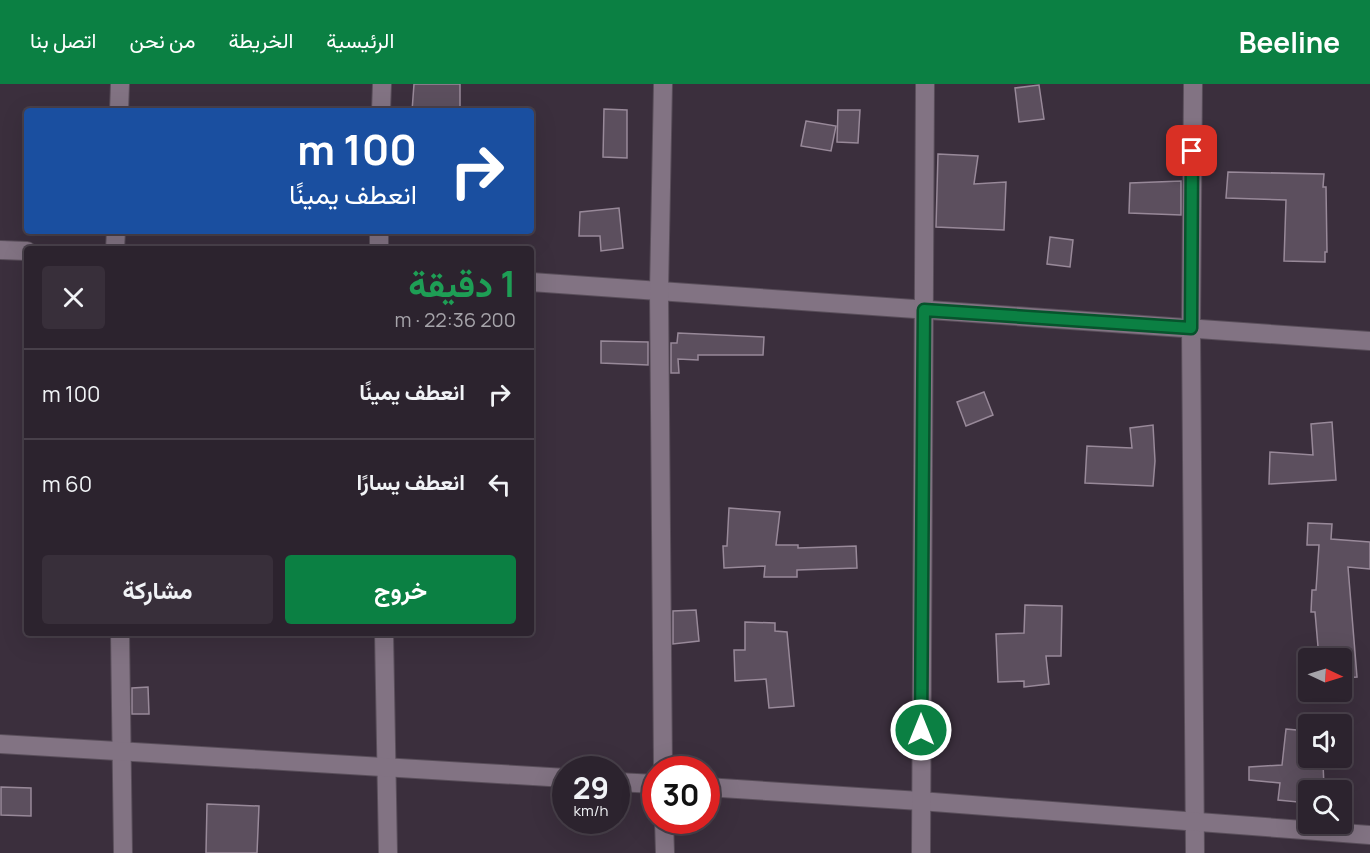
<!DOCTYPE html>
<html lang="ar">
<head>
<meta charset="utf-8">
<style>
	:root { --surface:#2c232e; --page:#382f3a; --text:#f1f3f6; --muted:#a6a4aa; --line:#48404a; --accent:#0b8043 }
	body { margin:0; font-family:Manrope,Vazirmatn,sans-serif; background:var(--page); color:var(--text); direction:rtl; height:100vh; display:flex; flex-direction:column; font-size:22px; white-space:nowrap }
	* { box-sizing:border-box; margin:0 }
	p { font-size:20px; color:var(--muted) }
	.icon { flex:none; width:33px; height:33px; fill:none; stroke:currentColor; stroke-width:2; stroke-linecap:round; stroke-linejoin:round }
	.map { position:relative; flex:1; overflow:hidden; direction:ltr }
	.drawer { position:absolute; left:24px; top:162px; width:510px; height:390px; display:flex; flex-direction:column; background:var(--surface); border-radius:6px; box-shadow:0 6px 24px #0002,0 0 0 2px var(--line); direction:rtl }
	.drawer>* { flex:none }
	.guide { position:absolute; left:24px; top:24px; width:510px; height:126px; border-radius:6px; box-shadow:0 6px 24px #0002,0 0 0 2px var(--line); direction:rtl; background:#1a4fa0; color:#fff; overflow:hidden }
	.needle { width:39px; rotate:94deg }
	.buttons { position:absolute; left:1298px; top:564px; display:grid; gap:12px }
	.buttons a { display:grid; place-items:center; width:54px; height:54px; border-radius:6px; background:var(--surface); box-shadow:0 6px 24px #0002,0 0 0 2px var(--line); font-size:30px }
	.speed { position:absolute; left:552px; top:672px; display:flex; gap:12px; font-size:30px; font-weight:700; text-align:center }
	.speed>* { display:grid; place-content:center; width:78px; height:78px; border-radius:50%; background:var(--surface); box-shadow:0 6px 24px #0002,0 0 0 2px var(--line); line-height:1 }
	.speed small { font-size:15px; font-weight:400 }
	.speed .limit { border:9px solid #d22; background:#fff; color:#111 }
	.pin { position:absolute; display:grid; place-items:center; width:51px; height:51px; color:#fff; margin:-26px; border-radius:12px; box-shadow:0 3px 9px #0006 }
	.me { position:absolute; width:66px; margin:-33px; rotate:0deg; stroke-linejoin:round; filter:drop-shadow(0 0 4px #0008) }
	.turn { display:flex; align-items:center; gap:21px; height:126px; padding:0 18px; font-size:27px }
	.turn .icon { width:78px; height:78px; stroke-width:2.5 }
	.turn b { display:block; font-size:42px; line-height:51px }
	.round { display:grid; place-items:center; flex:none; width:63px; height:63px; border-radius:6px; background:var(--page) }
	.head { display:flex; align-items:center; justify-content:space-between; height:102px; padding:0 18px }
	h1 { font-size:36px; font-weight:700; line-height:45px; color:#1e9e55 }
	.action { display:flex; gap:12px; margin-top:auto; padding:12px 18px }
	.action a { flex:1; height:69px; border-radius:6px; background:var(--accent); color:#fff; font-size:24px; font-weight:700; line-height:69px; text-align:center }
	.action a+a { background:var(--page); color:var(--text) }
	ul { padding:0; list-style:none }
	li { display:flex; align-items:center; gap:18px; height:90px; padding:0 18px; border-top:2px solid var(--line) }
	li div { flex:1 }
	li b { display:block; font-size:22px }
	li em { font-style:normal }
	header { display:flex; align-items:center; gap:36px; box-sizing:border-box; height:84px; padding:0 30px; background:var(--accent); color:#fff }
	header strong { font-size:28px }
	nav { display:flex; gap:33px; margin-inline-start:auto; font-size:21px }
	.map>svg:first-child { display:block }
	.building { fill:#5c4f5e; stroke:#988999; stroke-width:1.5 }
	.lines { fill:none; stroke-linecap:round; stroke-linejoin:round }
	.minor-casing { stroke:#594e5a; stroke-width:20 }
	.minor { stroke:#827383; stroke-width:18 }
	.route-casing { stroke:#07532c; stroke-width:15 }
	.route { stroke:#0b8043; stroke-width:10 }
</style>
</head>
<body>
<header>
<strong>Beeline</strong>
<nav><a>الرئيسية</a><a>الخريطة</a><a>من نحن</a><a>اتصل بنا</a></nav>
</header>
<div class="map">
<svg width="1370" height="769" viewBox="0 0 1370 769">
	<rect width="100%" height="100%" fill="#3b2f3d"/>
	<g class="building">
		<path d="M414 0H460V27H412Z"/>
		<path d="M1039 1 1044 35 1019 38 1015 4Z"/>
		<path d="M604 25 627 26V74L603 73Z"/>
		<path d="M838 26H860L858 59 837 58Z"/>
		<path d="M806 37 836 42 831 67 801 62Z"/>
		<path d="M938 70 978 72 974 100 1006 98 1004 146 936 143Z"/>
		<path d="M1228 88 1324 90 1323 103H1326L1327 168H1325V178L1284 177 1286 116 1226 114Z"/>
		<path d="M1181 97V131L1129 129 1130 99Z"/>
		<path d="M619 124 623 164 601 167 600 152H579L580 128Z"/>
		<path d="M1050 153 1073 156 1070 183 1047 180Z"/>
		<path d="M678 249 764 253 763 271H698V276L678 275 679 289H671V259H677Z"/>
		<path d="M601 257 648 258V281L601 279Z"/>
		<path d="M984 308 993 331 966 342 957 318Z"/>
		<path d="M1332 338 1336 396 1269 400 1270 368 1313 371 1311 340Z"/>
		<path d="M1153 341 1155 377 1153 402 1085 399 1087 362 1132 364 1130 344Z"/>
		<path d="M729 424 780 428 776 461H798V464L856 462 857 484 797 486V493H764L765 482 724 484 723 462H727Z"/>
		<path d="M1308 439 1332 440 1331 455 1370 458V485L1348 483 1357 593 1341 594V574H1319L1315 528H1311L1312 506H1316L1319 461H1307Z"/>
		<path d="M1025 521 1062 522 1061 572H1046L1049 600 1024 603V597L998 598 996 550 1024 549Z"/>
		<path d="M696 526 699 557 673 560V527Z"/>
		<path d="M745 538 775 539V547L787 548 794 622 769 624 766 595 735 597 734 566H745Z"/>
		<path d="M148 603 149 630H132V604Z"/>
		<path d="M1286 645 1307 647 1303 680 1323 679 1324 703 1300 701 1298 718 1278 716 1280 699 1249 696V683L1282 681Z"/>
		<path d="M1 703 31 704V732L1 731Z"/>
		<path d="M207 720 259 722 257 769H206Z"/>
	</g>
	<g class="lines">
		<defs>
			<g id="minor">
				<path d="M1193 0 1191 245 1195 769"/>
				<path d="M119 27 120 0"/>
				<path d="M381 27 382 0"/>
				<path d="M115 165 116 147"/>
				<path d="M379 165V147"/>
				<path d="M0 166 27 167"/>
				<path d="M531 198 1370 257"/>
				<path d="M120 549 123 769"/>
				<path d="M384 549 388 769"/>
				<path d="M0 660 566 694"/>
				<path d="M663 686 659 207 663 0"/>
				<path d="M616 698 656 700"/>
				<path d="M706 703 920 717 1370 751"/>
				<path d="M664 736 665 769"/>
				<path d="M921 769 925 0"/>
			</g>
		</defs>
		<use href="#minor" class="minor-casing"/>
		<use href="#minor" class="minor"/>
	</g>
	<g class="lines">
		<defs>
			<path id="route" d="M921 646 924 226 1191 244 1192 67"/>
		</defs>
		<use href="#route" class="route-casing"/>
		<use href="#route" class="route"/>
	</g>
</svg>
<div class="buttons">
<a><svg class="needle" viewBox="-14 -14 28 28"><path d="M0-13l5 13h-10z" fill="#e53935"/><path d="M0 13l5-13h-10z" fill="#a6a4aa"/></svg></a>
<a><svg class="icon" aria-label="sound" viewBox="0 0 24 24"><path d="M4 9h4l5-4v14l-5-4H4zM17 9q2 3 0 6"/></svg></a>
<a><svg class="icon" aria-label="search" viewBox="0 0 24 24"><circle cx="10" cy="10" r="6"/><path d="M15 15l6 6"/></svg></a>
</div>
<div class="speed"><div>29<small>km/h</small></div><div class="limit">30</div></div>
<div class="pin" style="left:1192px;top:67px;background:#d93025"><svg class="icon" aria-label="arrive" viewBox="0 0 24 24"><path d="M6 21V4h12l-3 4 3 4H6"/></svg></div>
<svg class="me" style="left:921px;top:646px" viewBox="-20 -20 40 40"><circle r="17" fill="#0b8043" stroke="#fff" stroke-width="3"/><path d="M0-11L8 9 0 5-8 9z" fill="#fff"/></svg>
<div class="guide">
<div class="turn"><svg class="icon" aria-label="right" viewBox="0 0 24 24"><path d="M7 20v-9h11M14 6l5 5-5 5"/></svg><div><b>100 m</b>انعطف يمينًا</div></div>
</div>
<section class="drawer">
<div class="head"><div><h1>1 دقيقة</h1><p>200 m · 22:36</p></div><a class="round"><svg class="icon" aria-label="close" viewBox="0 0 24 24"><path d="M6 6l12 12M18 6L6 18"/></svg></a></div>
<ul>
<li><svg class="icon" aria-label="right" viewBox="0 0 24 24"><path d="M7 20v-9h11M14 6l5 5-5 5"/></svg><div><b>انعطف يمينًا</b></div><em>100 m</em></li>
<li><svg class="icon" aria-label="left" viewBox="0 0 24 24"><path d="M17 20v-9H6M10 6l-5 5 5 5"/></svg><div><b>انعطف يسارًا</b></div><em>60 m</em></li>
</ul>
<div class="action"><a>خروج</a><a>مشاركة</a></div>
</section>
</div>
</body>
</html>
